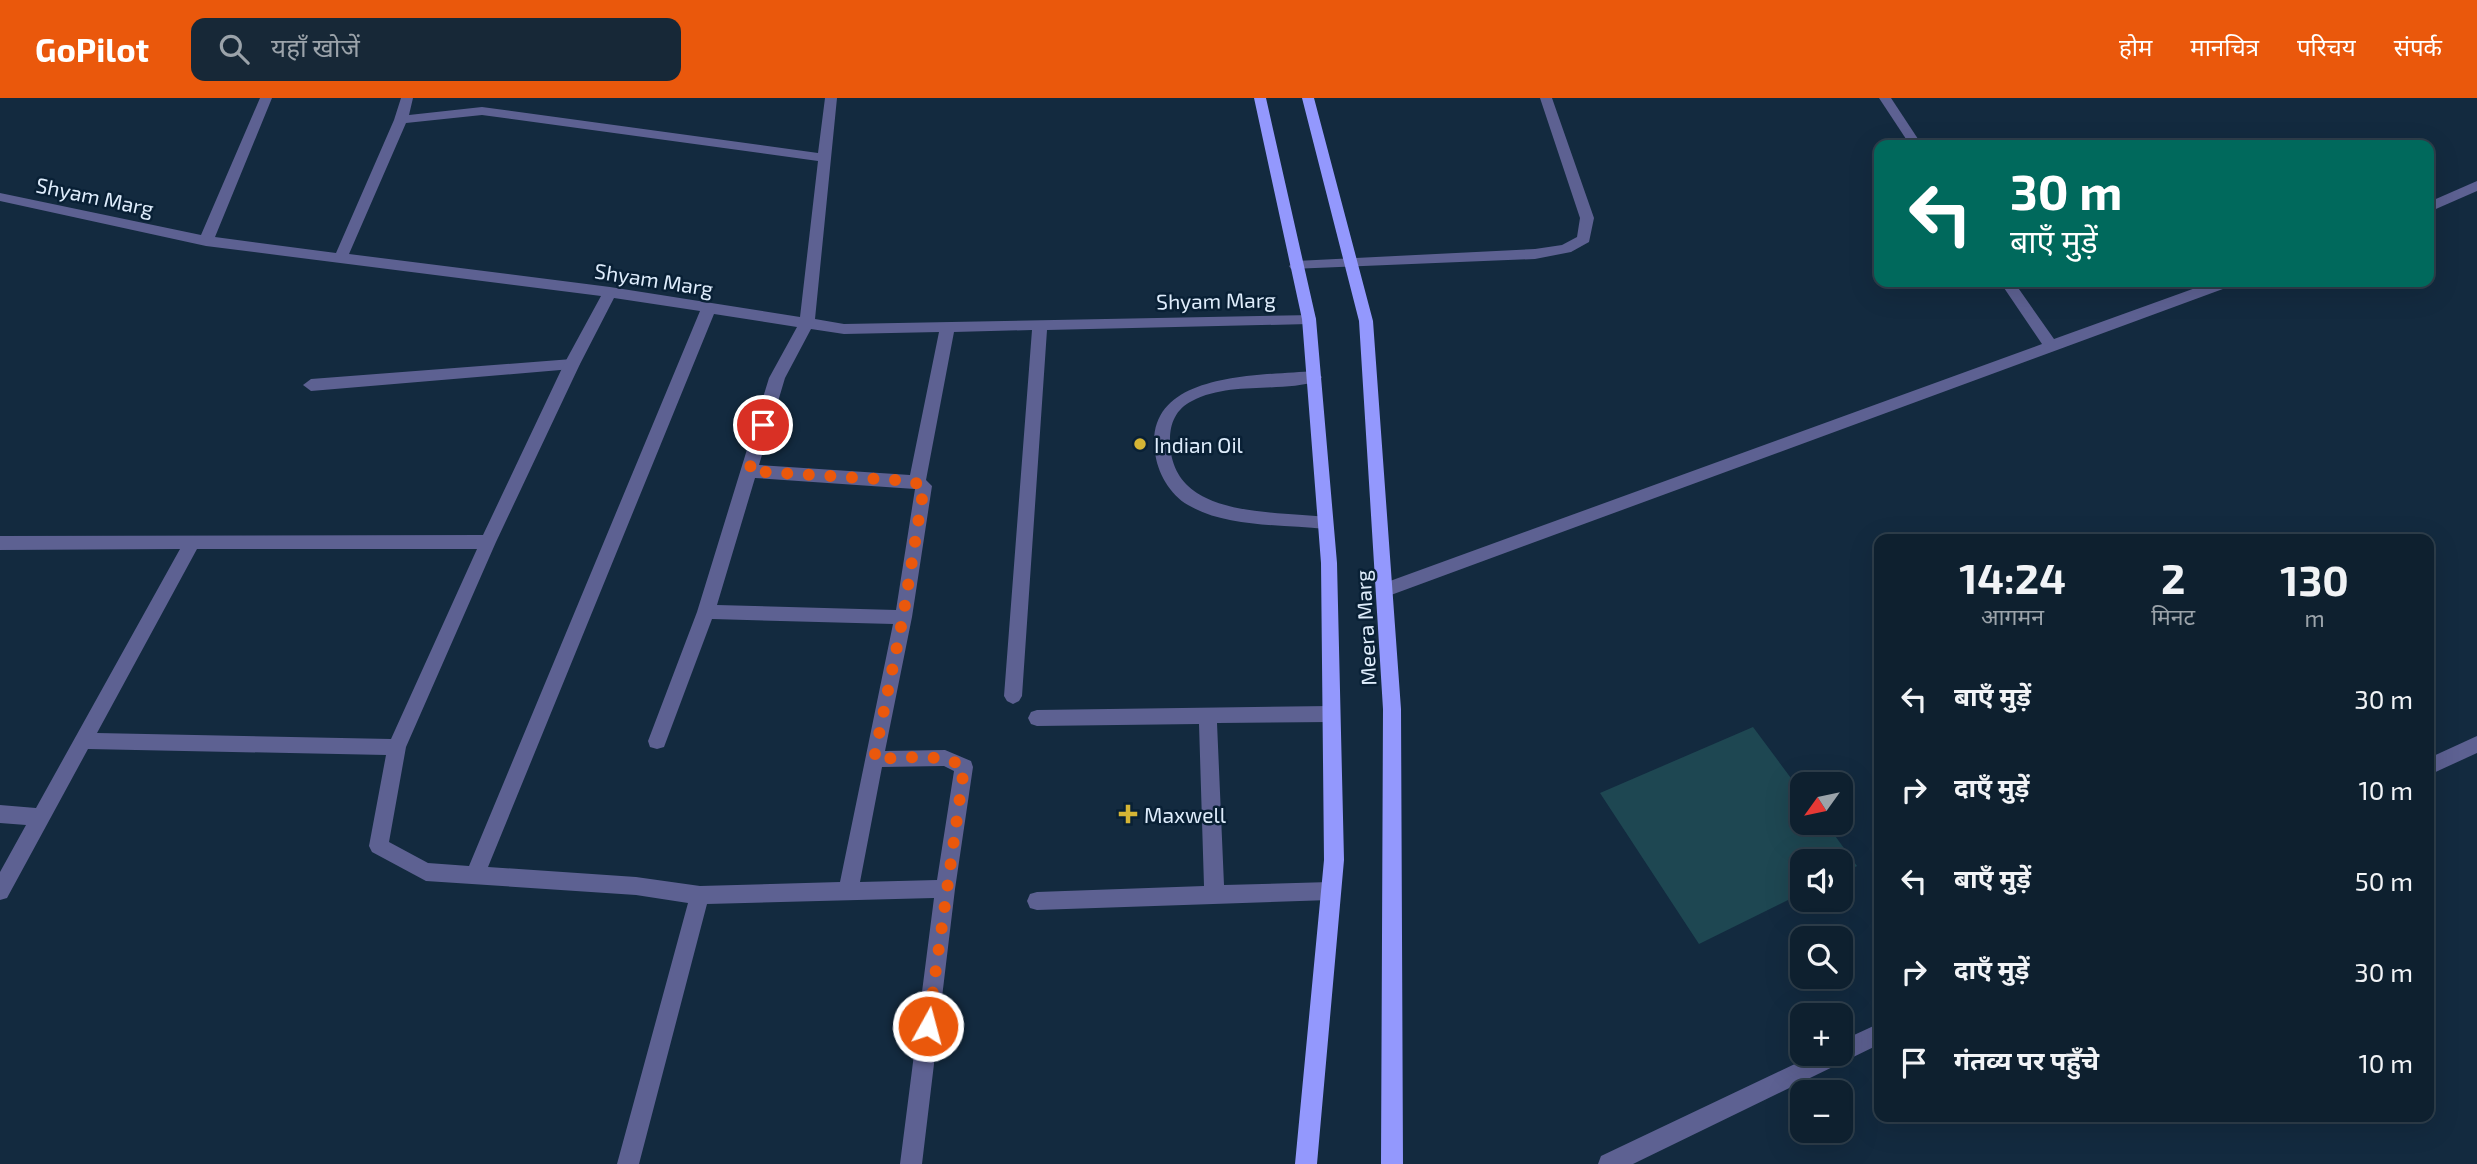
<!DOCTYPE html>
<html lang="hi">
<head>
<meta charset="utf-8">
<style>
	:root { --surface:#0e202f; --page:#172837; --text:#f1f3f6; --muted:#9ba3aa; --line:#2e3e4b; --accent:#ea580c }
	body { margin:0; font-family:"Exo 2","Noto Sans Devanagari",sans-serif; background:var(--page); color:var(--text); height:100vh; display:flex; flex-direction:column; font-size:26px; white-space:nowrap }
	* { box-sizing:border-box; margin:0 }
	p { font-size:23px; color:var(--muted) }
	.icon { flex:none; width:38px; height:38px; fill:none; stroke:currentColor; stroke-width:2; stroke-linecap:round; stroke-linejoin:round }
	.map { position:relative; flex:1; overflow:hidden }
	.drawer { position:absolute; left:1874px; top:436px; width:560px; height:588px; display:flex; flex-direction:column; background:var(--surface); border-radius:14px; box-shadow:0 7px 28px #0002,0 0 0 2px var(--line) }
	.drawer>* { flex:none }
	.hud { position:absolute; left:1874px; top:42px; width:560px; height:147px; border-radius:14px; box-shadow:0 7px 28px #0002,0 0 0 2px var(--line); background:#00695c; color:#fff; overflow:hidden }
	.needle { width:46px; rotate:237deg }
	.tools { position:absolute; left:1790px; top:674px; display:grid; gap:14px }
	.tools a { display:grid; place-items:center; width:63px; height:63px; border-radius:14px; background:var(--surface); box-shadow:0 7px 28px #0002,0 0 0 2px var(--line); font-size:35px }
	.pin { position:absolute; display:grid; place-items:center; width:60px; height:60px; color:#fff; margin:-30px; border:4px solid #fff; border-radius:50%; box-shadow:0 2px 7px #0007 }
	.me { position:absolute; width:77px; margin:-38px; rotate:7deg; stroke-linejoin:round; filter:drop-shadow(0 0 5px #0008) }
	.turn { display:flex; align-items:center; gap:24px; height:147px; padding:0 21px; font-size:32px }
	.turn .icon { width:91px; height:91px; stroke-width:2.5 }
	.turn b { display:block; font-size:49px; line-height:60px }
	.eta { display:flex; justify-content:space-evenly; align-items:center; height:119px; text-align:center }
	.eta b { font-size:42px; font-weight:700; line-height:49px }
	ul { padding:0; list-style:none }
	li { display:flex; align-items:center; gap:21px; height:91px; padding:0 21px }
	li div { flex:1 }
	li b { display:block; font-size:26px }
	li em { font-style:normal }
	header { display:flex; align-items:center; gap:42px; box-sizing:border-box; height:98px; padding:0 35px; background:var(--accent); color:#fff }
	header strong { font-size:33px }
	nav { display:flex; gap:38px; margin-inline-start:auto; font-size:24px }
	.search { width:490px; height:63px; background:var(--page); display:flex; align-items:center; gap:18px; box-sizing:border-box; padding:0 24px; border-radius:14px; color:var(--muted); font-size:26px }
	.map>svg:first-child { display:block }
	.building { fill:#1e4752 }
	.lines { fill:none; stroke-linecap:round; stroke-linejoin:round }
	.service { fill:#5d6192; fill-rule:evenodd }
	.minor { fill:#5d6192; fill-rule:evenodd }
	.tertiary { fill:#5d6192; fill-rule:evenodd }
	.primary { fill:#9398fd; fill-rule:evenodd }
	.route { stroke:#ea580c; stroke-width:12; stroke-dasharray:0 21.6 }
	.poi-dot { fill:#d5b535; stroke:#092035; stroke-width:2.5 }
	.labels { text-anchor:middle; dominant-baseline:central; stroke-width:5; stroke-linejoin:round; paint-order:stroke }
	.street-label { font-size:21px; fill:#dfedfc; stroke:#092035 }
	.poi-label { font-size:21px; fill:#dfedfc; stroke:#092035; text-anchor:start }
</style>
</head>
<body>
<header>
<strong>GoPilot</strong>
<div class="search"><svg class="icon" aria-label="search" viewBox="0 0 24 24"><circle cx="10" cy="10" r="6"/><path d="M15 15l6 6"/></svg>यहाँ खोजें</div>
<nav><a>होम</a><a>मानचित्र</a><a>परिचय</a><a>संपर्क</a></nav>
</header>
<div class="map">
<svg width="2477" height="1066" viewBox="0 0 2477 1066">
	<rect width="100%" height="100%" fill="#132a3f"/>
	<path class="building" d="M1753 629 1802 695V724H1825L1857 768 1841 776V763H1802V795L1699 846 1600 695Z"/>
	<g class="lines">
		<g class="service">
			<path d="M1540 0H1552L1594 120 1589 144 1571 154 1535 161 1291 171 1289 168 1296 163 1535 151 1562 147 1577 139 1580 120Z"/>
			<path d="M572 261 580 266 572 271 311 293 303 287 311 281Z"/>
			<path d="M1314 273 1322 279 1319 283C1279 295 1230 283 1192 303 1176 311 1170 325 1170 342 1170 421 1270 412 1325 419L1331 420 1333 425 1331 430 1325 431C1282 426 1227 430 1188 407 1170 397 1157 374 1155 354 1144 273 1259 278 1314 273Z"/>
			<path d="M1331 608 1337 610 1340 616 1337 622 1331 624 1217 625 1224 787 1330 784 1337 786 1340 793 1337 800 1330 802 1037 812 1030 810 1027 803 1030 796 1037 794 1204 788 1199 626 1037 628 1031 626 1028 620 1031 614 1037 612Z"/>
		</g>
		<g class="minor">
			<path d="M260 0H272L215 139 336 155 394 22 401 0H413L409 17 482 9 818 55 825 0H837L815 221 844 226 1314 217 1316 221 1309 226 1047 232 1022 598 1019 603 1013 606 1007 603 1004 598 1032 232 954 234 926 382 932 388 912 519 885 653 945 652 971 663 973 669 955 791 922 1066H900L934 800 707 806 639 1066H617L688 805 636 797 426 783 372 754 369 748 386 657 88 651 7 800 0 802V774L26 727 0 725V707L36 710 180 451 0 452V438L483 437 564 266 601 198 206 148 0 103V95L201 137ZM482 17 818 63 800 219 610 189 349 156 406 25ZM614 200 700 213 469 768 428 765 389 744 406 649 496 444 580 266ZM714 216 797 229 769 280 697 514 648 643 650 649 657 651 664 649 712 521 893 526 840 784 700 788 636 779 488 769ZM811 231 844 236 939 234 910 377 759 367 785 280ZM755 380 915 391 896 512 717 507ZM197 451H477L391 641 97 635ZM944 668 954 673 937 782 860 784 882 669Z"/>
			<path d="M1879 0H1891L1922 47H1910Z"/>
			<path d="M2477 83V93L2429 114V104Z"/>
			<path d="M2000 184H2014L2054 241 2212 184H2233L2231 188 1391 497H1379L1376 492 1379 487 2042 246Z"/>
		</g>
		<g class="tertiary">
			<path d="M2477 638V655L2429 677V660Z"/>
			<path d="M1880 925V946L1845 963 1633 1066H1598L1601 1058 1816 956H1841V943Z"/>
		</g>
		<g class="primary">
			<path d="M1254 0H1266L1316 221 1337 465 1344 762 1317 1066H1295L1324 762 1321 465 1302 221Z"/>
			<path d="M1302 0H1314L1373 223 1401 611 1403 1066H1381L1383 611 1359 223Z"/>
		</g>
	</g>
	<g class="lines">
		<path class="route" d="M763 327 749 373 910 383 924 388 903 519 874 661C898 661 945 653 964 670L928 928"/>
	</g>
	<g class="poi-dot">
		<circle cx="1140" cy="346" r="7"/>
		<path d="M1124.5 705.5h7v7h7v7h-7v7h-7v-7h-7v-7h7z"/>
	</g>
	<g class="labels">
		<g class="street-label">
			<text transform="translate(95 98) rotate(12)">Shyam Marg</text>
			<text transform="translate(654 181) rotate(9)">Shyam Marg</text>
			<text transform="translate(1216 202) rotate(-1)">Shyam Marg</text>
			<text transform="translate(1365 530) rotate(-93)">Meera Marg</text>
		</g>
		<g class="poi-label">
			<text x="1154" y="346">Indian Oil</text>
			<text x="1144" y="716">Maxwell</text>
		</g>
	</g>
</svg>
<div class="tools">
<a><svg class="needle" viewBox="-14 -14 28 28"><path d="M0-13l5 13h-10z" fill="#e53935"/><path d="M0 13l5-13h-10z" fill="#9ba3aa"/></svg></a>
<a><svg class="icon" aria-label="sound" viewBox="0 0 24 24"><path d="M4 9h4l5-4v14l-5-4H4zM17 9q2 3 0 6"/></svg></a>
<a><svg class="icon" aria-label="search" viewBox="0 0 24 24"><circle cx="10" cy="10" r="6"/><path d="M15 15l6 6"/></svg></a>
<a>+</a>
<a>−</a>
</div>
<div class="pin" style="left:763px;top:327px;background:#d93025"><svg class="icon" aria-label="arrive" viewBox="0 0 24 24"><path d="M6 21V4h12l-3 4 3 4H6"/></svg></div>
<svg class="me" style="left:928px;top:928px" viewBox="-20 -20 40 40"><circle r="17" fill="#ea580c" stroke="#fff" stroke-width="3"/><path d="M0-11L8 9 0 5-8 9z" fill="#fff"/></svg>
<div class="hud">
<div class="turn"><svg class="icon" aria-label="left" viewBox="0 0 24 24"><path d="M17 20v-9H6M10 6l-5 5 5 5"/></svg><div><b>30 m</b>बाएँ मुड़ें</div></div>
</div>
<section class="drawer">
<div class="eta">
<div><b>14:24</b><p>आगमन</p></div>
<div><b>2</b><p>मिनट</p></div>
<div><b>130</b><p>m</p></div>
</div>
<ul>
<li><svg class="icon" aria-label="left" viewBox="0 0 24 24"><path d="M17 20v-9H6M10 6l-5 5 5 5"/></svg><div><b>बाएँ मुड़ें</b></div><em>30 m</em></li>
<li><svg class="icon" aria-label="right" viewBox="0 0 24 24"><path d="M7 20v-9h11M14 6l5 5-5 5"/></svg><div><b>दाएँ मुड़ें</b></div><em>10 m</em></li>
<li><svg class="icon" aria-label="left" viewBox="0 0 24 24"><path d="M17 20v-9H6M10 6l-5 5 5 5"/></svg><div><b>बाएँ मुड़ें</b></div><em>50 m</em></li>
<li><svg class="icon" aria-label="right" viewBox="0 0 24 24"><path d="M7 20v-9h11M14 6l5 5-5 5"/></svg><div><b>दाएँ मुड़ें</b></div><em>30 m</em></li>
<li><svg class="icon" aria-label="arrive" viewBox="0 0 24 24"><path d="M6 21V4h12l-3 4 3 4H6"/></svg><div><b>गंतव्य पर पहुँचे</b></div><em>10 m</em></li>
</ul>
</section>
</div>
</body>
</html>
